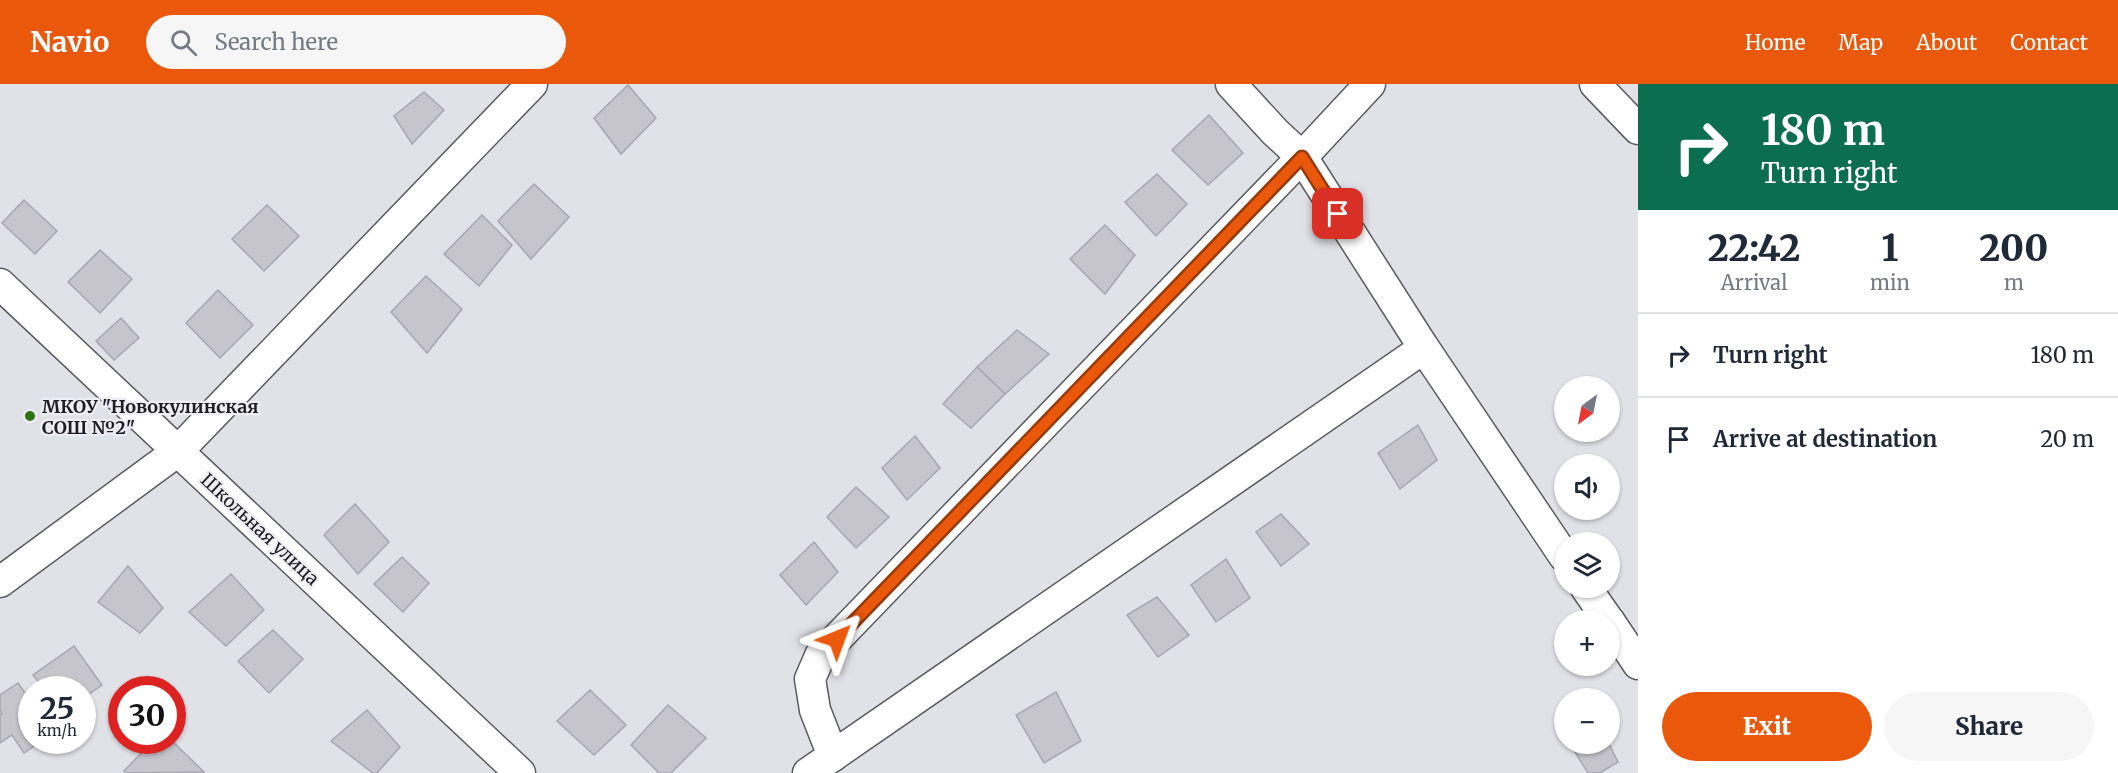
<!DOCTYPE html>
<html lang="en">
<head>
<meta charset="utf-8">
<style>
	:root { --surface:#fff; --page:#f6f6f7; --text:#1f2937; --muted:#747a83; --line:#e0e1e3; --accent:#ea580c }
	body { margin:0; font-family:Merriweather,serif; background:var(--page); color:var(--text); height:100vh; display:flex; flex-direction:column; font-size:22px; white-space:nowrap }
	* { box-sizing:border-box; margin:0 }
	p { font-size:20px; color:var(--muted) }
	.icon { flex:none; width:33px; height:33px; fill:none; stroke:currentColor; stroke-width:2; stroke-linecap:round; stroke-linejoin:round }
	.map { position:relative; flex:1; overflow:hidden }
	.drawer { display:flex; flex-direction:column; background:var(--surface); width:480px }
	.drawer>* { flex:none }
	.hud { background:#0b6e4f; color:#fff; overflow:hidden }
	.needle { width:39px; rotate:212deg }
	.fabs { position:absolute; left:1554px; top:292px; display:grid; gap:12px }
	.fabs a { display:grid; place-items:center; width:66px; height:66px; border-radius:50%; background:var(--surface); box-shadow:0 2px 4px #0004; font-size:30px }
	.speed { position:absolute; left:18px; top:592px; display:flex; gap:12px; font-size:30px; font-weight:700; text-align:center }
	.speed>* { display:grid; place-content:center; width:78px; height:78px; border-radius:50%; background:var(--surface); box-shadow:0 2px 4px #0004; line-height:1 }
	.speed small { font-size:15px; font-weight:400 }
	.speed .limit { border:9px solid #d22; background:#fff; color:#111 }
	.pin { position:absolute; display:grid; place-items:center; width:51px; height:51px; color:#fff; margin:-26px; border-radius:12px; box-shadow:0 3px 9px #0006 }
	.me { position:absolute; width:66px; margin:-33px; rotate:44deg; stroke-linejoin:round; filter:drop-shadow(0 0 4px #0008) }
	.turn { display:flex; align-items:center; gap:21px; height:126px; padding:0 24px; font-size:27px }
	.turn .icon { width:78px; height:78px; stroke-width:2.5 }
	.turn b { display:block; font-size:42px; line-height:51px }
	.eta { display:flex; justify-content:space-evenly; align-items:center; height:102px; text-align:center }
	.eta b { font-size:36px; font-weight:800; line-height:42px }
	.primary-button { display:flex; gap:12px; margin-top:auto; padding:12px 24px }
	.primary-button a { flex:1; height:69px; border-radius:36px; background:var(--accent); color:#fff; font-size:24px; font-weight:800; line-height:69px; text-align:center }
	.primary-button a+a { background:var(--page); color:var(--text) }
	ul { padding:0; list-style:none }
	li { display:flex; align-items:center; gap:18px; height:84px; padding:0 24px; border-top:2px solid var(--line) }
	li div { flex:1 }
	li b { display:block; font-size:22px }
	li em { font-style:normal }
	header { display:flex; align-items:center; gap:36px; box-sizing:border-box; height:84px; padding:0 30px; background:var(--accent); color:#fff }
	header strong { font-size:28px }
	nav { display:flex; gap:33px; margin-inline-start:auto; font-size:21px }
	.search { width:420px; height:54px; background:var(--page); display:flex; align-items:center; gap:15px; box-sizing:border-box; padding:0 21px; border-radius:33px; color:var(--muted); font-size:22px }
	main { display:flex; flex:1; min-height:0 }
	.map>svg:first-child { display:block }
	.building { fill:#c6c5cc; stroke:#a8a7af; stroke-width:1.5 }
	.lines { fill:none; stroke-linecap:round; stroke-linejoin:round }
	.minor-casing { stroke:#5b5b61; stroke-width:33 }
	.minor { stroke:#fff; stroke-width:30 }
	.route-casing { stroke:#983908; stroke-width:15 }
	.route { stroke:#ea580c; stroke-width:10 }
	.poi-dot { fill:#2e7313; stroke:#efeef6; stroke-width:2 }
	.labels { text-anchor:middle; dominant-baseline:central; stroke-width:4.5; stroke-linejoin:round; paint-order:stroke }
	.poi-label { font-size:18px; font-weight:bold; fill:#1e1e20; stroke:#efeef6; text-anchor:start }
	.street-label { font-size:18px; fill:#1e1e20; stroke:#efeef6 }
</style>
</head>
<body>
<header>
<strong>Navio</strong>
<div class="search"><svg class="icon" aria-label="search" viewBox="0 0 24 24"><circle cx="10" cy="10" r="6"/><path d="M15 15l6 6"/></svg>Search here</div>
<nav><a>Home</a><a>Map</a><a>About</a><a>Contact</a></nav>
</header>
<main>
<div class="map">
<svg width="1638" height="689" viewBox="0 0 1638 689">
	<rect width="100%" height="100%" fill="#e1e1e8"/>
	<g class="building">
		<path d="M628 1 656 34 621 70 594 34Z"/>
		<path d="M424 8 444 26 412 60 394 32Z"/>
		<path d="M1209 31 1243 69 1208 101 1172 66Z"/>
		<path d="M1157 90 1187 120 1156 152 1125 118Z"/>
		<path d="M534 100 569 133 531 175 498 137Z"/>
		<path d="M24 116 57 147 35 170 2 139Z"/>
		<path d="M267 121 299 152 264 187 232 155Z"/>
		<path d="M482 131 512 161 479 202 444 170Z"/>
		<path d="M1105 141 1135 171 1105 210 1070 175Z"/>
		<path d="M100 166 132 195 100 229 68 198Z"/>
		<path d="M426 192 462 225 427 269 391 228Z"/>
		<path d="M218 206 253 241 220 274 186 239Z"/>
		<path d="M121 234 139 254 114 276 96 257Z"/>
		<path d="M1017 246 1049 270 1005 310 977 283Z"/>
		<path d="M977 283 1005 310 971 344 943 320Z"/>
		<path d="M1418 341 1437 376 1400 405 1378 369Z"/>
		<path d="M915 352 940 384 907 416 882 384Z"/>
		<path d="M856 403 889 433 856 464 827 433Z"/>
		<path d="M355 420 389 458 358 490 324 451Z"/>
		<path d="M1281 430 1309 460 1281 482 1256 448Z"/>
		<path d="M814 458 838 488 806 521 780 491Z"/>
		<path d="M402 473 429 499 403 528 374 500Z"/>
		<path d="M1226 475 1250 514 1216 538 1191 501Z"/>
		<path d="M128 482 163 524 140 549 98 518Z"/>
		<path d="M231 490 264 526 226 562 189 528Z"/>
		<path d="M1157 513 1189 551 1158 573 1127 531Z"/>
		<path d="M273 546 303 575 269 609 238 577Z"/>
		<path d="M74 562 102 601 82 615V606H45L33 591Z"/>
		<path d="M18 599 32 619V657H42L24 669 12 651 0 659V631L2 630 0 627V611Z"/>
		<path d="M590 606 626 641 594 671 557 637Z"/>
		<path d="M1056 608 1081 657 1044 679 1016 631Z"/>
		<path d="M668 621 706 654 671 689H659L631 661Z"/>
		<path d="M367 626 400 663 377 689H373L331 657Z"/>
		<path d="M153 657H172L204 688 126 689 124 687Z"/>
		<path d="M1570 660H1609L1618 678 1600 689H1588Z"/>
	</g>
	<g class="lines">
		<defs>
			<g id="minor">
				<path d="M1231 0 1275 48 1302 73 1424 264 1564 472"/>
				<path d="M1595 0 1638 45"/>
				<path d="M0 200 520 689"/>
				<path d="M0 498 178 367 532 0"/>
				<path d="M1586 504 1609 537"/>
				<path d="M1610 538 1638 580"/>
				<path d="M833 672 815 626 810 595 820 572 1302 73 1370 0"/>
				<path d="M808 689 1424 264"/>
			</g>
		</defs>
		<use href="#minor" class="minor-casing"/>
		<use href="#minor" class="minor"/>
	</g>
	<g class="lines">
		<defs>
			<path id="route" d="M837 555 1302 73 1338 130"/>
		</defs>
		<use href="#route" class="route-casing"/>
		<use href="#route" class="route"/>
	</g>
	<circle class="poi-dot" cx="30" cy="332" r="6"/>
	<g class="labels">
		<g class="poi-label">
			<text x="42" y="322">МКОУ "Новокулинская<tspan x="42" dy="21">СОШ №2"</tspan></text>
		</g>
		<g class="street-label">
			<text transform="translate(260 445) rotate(43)">Школьная улица</text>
		</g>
	</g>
</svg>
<div class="fabs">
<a><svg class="needle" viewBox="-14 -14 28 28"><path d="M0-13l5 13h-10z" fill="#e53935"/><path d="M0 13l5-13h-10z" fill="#747a83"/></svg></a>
<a><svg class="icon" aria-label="sound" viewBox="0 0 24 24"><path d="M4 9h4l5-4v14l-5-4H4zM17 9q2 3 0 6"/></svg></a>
<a><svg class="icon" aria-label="layers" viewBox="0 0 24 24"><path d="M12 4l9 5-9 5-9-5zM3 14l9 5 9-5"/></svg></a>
<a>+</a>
<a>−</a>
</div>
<div class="speed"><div>25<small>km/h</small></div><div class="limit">30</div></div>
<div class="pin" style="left:1338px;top:130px;background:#d93025"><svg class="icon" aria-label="arrive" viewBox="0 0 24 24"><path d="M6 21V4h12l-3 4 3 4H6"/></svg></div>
<svg class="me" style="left:837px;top:555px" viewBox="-20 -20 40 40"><path d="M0-17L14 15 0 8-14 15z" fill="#ea580c" stroke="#fff" stroke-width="4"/></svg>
</div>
<section class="drawer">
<div class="hud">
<div class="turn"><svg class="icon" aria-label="right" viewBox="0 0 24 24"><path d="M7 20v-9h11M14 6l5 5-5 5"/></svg><div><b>180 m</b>Turn right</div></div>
</div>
<div class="eta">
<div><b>22:42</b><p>Arrival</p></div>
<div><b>1</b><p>min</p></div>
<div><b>200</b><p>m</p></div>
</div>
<ul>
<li><svg class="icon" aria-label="right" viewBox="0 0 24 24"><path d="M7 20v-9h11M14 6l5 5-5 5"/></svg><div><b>Turn right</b></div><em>180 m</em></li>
<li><svg class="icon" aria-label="arrive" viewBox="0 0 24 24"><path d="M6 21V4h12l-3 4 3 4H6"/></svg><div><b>Arrive at destination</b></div><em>20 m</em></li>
</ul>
<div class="primary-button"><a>Exit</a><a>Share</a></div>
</section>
</main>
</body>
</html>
